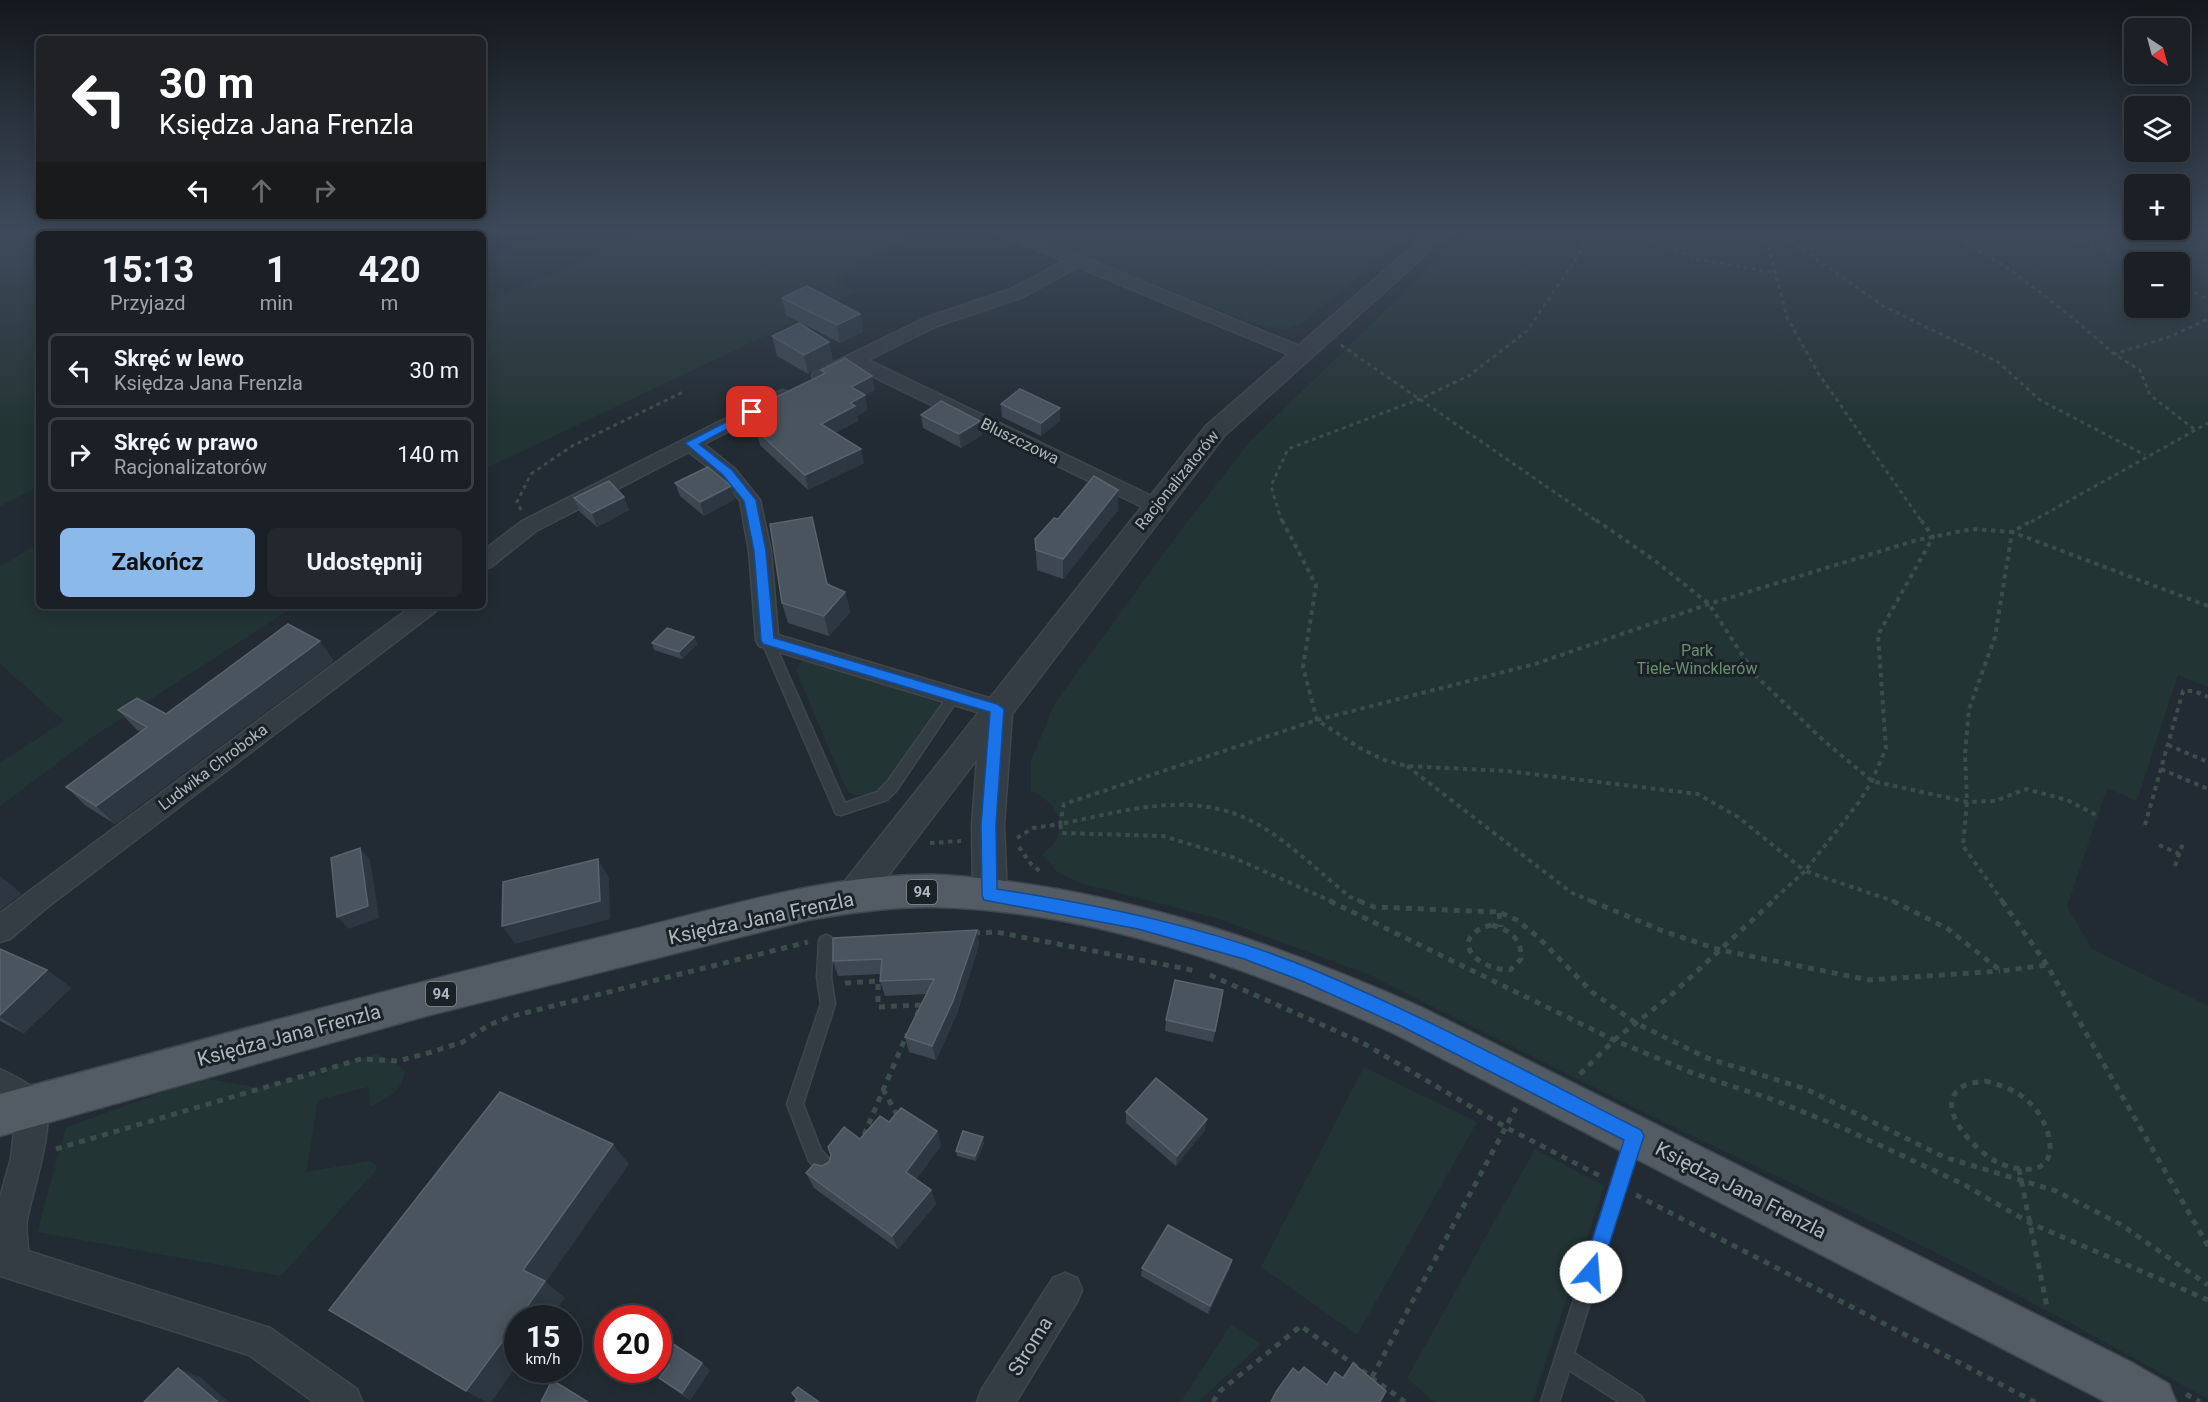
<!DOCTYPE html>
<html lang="pl">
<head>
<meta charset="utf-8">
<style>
	:root { --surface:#1a2026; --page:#23282e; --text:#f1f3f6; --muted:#9fa3a7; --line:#383e43; --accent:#8bbaea }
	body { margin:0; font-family:Roboto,sans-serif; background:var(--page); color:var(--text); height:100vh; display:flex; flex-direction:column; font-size:22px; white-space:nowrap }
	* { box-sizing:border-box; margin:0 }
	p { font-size:20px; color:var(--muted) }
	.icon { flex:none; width:33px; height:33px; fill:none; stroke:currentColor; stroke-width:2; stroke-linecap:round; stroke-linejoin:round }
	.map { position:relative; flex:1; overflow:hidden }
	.details { position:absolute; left:36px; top:231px; width:450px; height:378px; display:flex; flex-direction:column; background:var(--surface); border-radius:9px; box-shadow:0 3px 15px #0003,0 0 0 2px var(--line) }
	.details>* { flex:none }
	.top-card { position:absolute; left:36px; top:36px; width:450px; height:183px; border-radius:9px; box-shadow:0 3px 15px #0003,0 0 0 2px var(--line); background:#202124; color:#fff; overflow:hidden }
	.needle { width:39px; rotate:144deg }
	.fabs { position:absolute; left:2124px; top:18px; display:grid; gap:12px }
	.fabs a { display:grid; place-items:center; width:66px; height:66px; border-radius:9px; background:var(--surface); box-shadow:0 3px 15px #0003,0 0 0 2px var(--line); font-size:30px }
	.speed { position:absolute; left:504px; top:1305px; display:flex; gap:12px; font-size:30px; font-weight:700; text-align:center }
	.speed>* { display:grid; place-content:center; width:78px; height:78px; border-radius:50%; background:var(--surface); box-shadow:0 3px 15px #0003,0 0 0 2px var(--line); line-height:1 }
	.speed small { font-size:15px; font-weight:400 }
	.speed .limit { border:9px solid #d22; background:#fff; color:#111 }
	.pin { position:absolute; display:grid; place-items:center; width:51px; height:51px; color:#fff; margin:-26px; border-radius:12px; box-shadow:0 3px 9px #0006 }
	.me { position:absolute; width:66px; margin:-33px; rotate:18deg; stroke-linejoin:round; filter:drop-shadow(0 0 4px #0008) }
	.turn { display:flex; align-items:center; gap:21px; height:126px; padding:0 24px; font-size:27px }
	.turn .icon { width:78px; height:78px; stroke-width:2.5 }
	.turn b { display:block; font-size:42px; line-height:51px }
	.lanes { display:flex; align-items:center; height:57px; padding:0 24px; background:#0003; justify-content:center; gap:30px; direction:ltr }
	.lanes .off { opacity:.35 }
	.eta { display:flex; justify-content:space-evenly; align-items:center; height:102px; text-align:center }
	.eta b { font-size:36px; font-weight:700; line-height:42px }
	.action { display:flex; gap:12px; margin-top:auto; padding:12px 24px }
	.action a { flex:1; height:69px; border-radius:9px; background:var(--accent); color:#111; font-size:24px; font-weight:700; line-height:69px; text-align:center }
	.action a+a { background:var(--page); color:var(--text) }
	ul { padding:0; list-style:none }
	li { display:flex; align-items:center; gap:18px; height:75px; margin:0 12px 9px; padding:0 12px; border:3px solid var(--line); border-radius:9px }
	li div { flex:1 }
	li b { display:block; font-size:22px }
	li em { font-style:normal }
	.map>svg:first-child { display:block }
	.green { fill:#233434; fill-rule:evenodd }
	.water { fill:#17232f }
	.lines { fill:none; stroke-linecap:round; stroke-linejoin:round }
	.service-casing { stroke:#3e464e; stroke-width:3 }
	.minor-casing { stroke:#3e464e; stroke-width:3 }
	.tertiary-casing { stroke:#3e464e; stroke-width:3 }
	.primary-casing { stroke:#3e464e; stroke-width:3 }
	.path-far2 { stroke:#3c4d4c; stroke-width:3; stroke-dasharray:4 4; stroke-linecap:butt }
	.path-far1 { stroke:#3c4d4c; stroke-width:4; stroke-dasharray:4.5 4.5; stroke-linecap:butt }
	.path { stroke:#3c4d4c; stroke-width:5; stroke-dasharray:6 6; stroke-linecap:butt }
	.service { fill:#353d44; fill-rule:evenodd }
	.minor { fill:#353d44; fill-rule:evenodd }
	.tertiary { fill:#353d44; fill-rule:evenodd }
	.primary { fill:#535c64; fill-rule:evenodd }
	.wall { fill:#3d4752 }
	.shaded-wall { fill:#2d3741 }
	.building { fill:#49545e; stroke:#59636e; stroke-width:1.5 }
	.route { fill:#1a73e8; stroke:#114b97; stroke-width:1.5 }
	.labels { text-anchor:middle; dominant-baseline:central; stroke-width:6; stroke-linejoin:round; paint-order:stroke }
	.shield { fill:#1a2228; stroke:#828b93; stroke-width:1.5 }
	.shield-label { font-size:15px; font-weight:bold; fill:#afb8c1 }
	.street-label { font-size:16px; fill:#afb8c1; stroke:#1a2228 }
	.park-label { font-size:16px; fill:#6a8e6e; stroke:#1a2228 }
	.near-street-label { font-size:20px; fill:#afb8c1; stroke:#1a2228 }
</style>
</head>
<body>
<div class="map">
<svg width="2208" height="1402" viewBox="0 0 2208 1402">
	<rect width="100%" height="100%" fill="#222b33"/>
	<g class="green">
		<path d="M0 231H281L277 234H39V486L0 506Z"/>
		<path d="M649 231H921L832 280 857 292 489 467 483 462V299L506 294Z"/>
		<path d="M1019 231H1414L1301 324 1283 330 1257 325Z"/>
		<path d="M1468 231H2208V687L2178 675 2137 801 2107 788 2067 907 2092 949 2208 1006V1399L2074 1325 1933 1251 1651 1116 1365 973 1216 918 1080 883 1056 871 1042 854C1072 833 1062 805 1031 791V761L1054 705 1162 555 1250 441ZM2134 262H2180V308H2134Z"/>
		<path d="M39 544V606H295L91 738 0 806V763L64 721 0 664V566Z"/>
		<path d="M807 659 900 688 939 703V707L890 780C878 791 860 803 846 789L796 670 800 662Z"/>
		<path d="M378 1053 405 1070C403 1090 389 1099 370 1106L368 1087 318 1100 306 1172 370 1161 376 1165V1170L281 1276 37 1232 66 1127 203 1078 261 1088Z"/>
		<path d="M1364 1067 1477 1122 1357 1335 1261 1267Z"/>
		<path d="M1535 1149 1604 1186 1532 1402H1434L1407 1378Z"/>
		<path d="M1231 1324 1261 1344 1198 1402H1181Z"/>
	</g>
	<path class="water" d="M472 231H539C528 244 514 249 498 251L491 245 483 244V234H468Z"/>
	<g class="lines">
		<defs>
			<g id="service">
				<rect x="336" y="231" width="8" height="3"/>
				<path d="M441 231H451L448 234H438Z"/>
				<path d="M767 636 773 640 845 803 877 792 887 782 950 693H958L960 696 958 699 897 790 887 800 841 815 836 814 761 640Z"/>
				<path d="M826 935 831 937 833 941 831 977 835 1004 803 1104 821 1150 834 1164 836 1170 834 1176 828 1178 822 1176 809 1161 787 1104 821 1004 817 977 819 941 821 937Z"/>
				<path d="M1633 1132 1639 1134 1641 1140 1574 1353 1641 1396 1644 1402H1619L1569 1370 1559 1402H1541L1625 1140 1627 1134Z"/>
			</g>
			<g id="minor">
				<path d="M997 231H1020L1309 350 1312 354 1309 358H1297L1078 267 1023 297 937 326 868 360 1162 501 1165 506 1162 511 1155 513 853 367 828 380H814L812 376 814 372 925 318 1011 289 1064 261 999 234Z"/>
				<path d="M782 390 789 392 791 396 789 400 704 444 735 469 760 500 771 551 778 635 1006 703 1009 709 1006 715 997 718 759 646 756 640 749 551 740 501 721 477 689 452 536 531 491 567 483 569V551L522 521Z"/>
				<path d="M412 606H438L435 612 45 909 10 939 0 942V913Z"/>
				<path d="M0 1069C11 1074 36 1087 43 1096 58 1116 32 1194 27 1219 25 1229 28 1241 28 1251L270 1328 357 1389 362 1402H314L249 1355 0 1276V1198L11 1158 16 1113 0 1102Z"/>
				<path d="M1065 1273 1077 1278 1082 1290 1077 1302 1016 1402H977L982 1389 1053 1278Z"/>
			</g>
			<path id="tertiary" d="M1430 231H1452L1224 436 1012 714 1004 825 1007 895 1002 905 990 910 978 905 973 895 972 825 977 759 865 906 853 911 841 906 836 896 841 886 1206 426Z"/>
			<path id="primary" d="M944 875C1111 886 1269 940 1421 1007L2131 1362 2169 1384 2176 1402H2106L1393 1033C1251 968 1088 909 930 907 889 907 848 913 808 920L426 1016 0 1136V1094C204 1039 408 984 614 934 721 909 832 871 944 875Z"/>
		</defs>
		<use href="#service" class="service-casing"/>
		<use href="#minor" class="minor-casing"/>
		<use href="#tertiary" class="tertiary-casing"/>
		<use href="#primary" class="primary-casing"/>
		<g class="path-far2">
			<path d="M1653 231 1654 241 1697 259 1776 273"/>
			<path d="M1764 231 1787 317 1818 373 1922 522"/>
			<path d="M1777 231 1883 306 1998 362 2040 400 2145 455"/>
			<path d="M1953 231C1969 247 1991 257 2010 270 2047 297 2080 323 2114 354"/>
			<path d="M2053 231 2103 249 2134 264"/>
			<path d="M2183 231 2208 237"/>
			<path d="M2180 286 2208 299"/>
			<path d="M1341 345 1598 522"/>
			<path d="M2194 429 2150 395 2140 370 2114 354 2169 337 2208 319"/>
			<path d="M521 510 517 502 531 474 572 446 685 391"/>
			<path d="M1282 522 1271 486 1288 449 1420 399 1470 375 1527 331 1580 253 1588 231"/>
			<path d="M2031 522 2208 423"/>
		</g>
		<g class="path-far1">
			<path d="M1282 520 1316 585 1303 667 1317 720 1360 748 1384 760 1407 766 1507 771 1698 794 1738 817 1805 871 1771 902"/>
			<path d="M1596 520 1654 560 1709 604 1756 676 1823 740 1872 781 1967 802 1995 801 2026 789 2067 800 2098 816"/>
			<path d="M2168 745 2208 762"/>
			<path d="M1407 766 1572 893 1594 902"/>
			<path d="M2161 769 2208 789"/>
			<path d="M2145 825 2183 691H2194L2208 697"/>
			<path d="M1017 838 1033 828 1060 824 1064 804 1317 720 1535 664 1709 604 1917 540 1972 529 2012 532 2033 520"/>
			<path d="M930 843 961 841"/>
			<path d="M2159 845 2179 854"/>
			<path d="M1019 847 1031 864 1042 873"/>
			<path d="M2175 866 2183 843"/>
			<path d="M1333 902 1232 857 1163 836 1062 833 1060 824C1130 810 1198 787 1264 828 1292 845 1324 876 1350 897L1363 902"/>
			<path d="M1896 902 1805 871 1859 802 1872 781 1886 748 1878 635 1933 537 1921 520"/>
			<path d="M2003 902 1963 846 1967 802 1965 753 1969 709 1995 637 2012 532 2208 606"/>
		</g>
		<g class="path">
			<path d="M1330 901 1614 1040 1695 1074 1774 1100 1845 1129 1963 1184 2030 1223 2208 1300"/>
			<path d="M1359 901 1374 907 1499 912 1517 920 1538 937 1592 992 1636 1023 1707 1058 1806 1089 1944 1157 2056 1191 2120 1224 2208 1285"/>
			<path d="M1591 901 1663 931 1720 950 1869 980 2000 971"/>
			<path d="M1893 901 1948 929 2001 971 2047 965"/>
			<path d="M2002 901 2047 965 2208 1246"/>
			<path d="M1499 913 1501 927"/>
			<path d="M1492 925C1510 930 1522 939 1521 959L1510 970C1475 970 1446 936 1492 925Z"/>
			<path d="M974 933 996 932 1197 971"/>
			<path d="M1210 975 1363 1043 1507 1128 1600 1176"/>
			<path d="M845 983 878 981V1007L921 1005 916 1017"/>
			<path d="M1580 1074 1614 1040 1669 997 1773 901"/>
			<path d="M1985 1081C2003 1085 2020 1092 2033 1106 2051 1126 2064 1173 2022 1169 2012 1168 2004 1166 1995 1161 1975 1150 1931 1106 1963 1086 1969 1083 1978 1082 1985 1081Z"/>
			<path d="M883 1089 898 1117"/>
			<path d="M864 1135 907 1034"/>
			<path d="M56 1149 361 1059 398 1061 428 1053 463 1042 489 1025 509 1017 808 942"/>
			<path d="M2019 1169 2047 1307"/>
			<path d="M1636 1195 2035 1402"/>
			<path d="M1372 1377 1516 1108"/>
			<path d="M2186 1394 2200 1402"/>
			<path d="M1213 1402 1220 1391 1301 1326 1405 1402"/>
		</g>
		<use href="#service" class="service"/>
		<use href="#minor" class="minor"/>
		<use href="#tertiary" class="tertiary"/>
		<use href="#primary" class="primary"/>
	</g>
	<g class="wall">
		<path d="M782 298 860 314 863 332 840 343 786 315Z"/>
		<path d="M772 336 829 342 833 362 808 374 777 356Z"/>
		<path d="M821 370 875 390 865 395 867 410 857 416 858 421 835 433 864 463 808 490 760 445 756 430 822 374Z"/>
		<path d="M1001 404 1060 408V421L1041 436 1002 417Z"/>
		<path d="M921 415 982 435 961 448 923 428Z"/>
		<path d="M675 483 735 499 704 516 680 496Z"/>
		<path d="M624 497 629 510 597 527 580 512 574 498Z"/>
		<path d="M1118 510 1063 579 1037 570 1035 539 1058 519Z"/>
		<path d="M827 584 845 592 850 612 829 636 788 623 782 603Z"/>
		<path d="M694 637 697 644 682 659 654 650 652 643Z"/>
		<path d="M334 661 115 824 86 806 66 787 141 732 137 730 118 710 166 714Z"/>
		<path d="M977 930 979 945 956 1016 936 1060 909 1052 905 1037 927 994 885 996 880 981 881 974 838 976 833 961Z"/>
		<path d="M0 949 47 970 71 988 24 1033 0 1021Z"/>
		<path d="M1222 1002 1213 1042 1165 1031 1166 1020Z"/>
		<path d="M1126 1112 1205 1130 1176 1166 1126 1123Z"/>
		<path d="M889 1122 937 1131 941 1146 916 1179 931 1190 936 1204 898 1249 814 1188 806 1173 829 1162 860 1139Z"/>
		<path d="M984 1143 976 1161 957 1156 956 1151Z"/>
		<path d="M1142 1268H1230L1208 1314 1141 1276Z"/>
		<path d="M658 1334 710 1370 690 1400 668 1385 659 1378 668 1366 658 1359Z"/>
	</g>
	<g class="shaded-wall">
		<path d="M860 314 863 332 840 343 837 325Z"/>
		<path d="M829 342 833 362 808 374 804 355Z"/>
		<path d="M872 376 875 390 865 395 867 410 857 416 858 421 824 439 821 424 850 403 851 387Z"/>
		<path d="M1060 408V421L1041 436V423Z"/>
		<path d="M980 421 982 435 961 448 959 434Z"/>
		<path d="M861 449 864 463 808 490 805 475Z"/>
		<path d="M731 486 735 499 704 516 700 502Z"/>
		<path d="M1118 490V510L1063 579V559Z"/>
		<path d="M624 497 629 510 597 527 592 513Z"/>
		<path d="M845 592 850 612 829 636 824 616Z"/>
		<path d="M694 637 697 644 682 659 679 652Z"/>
		<path d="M320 641 334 661 115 824 96 806Z"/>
		<path d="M360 848 370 860 379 918 349 929 337 917Z"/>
		<path d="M598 859 609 878 610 919 515 944 502 926Z"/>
		<path d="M0 876 22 894 0 910Z"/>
		<path d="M977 930 979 945 956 1016 936 1060 932 1046Z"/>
		<path d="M47 970 71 988 24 1033 0 1017V1015Z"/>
		<path d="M1207 1119 1205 1130 1176 1166 1177 1156Z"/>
		<path d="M937 1131 941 1146 911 1186 906 1172Z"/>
		<path d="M983 1137 984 1143 976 1161 975 1156Z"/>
		<path d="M613 1144 629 1164 546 1282 565 1298 550 1318H519L523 1270Z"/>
		<path d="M931 1190 936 1204 898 1249 892 1236Z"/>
		<path d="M1232 1260 1230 1268 1208 1314 1210 1306Z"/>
		<path d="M518 1320V1364L491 1402H486L466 1391Z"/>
		<path d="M702 1363 710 1370 690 1400 682 1393Z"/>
		<path d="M178 1368 200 1377 229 1402H218Z"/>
	</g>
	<g class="building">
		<path d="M807 286 860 314 837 325 782 298Z"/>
		<path d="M799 323 829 342 804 355 772 336Z"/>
		<path d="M845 358 872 376 851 387 865 395 850 403 855 406 821 424 861 449 805 475 756 430 752 409 826 373 821 370Z"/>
		<path d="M1020 389 1060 408 1041 423 1001 404Z"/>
		<path d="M941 401 980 421 959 434 921 415Z"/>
		<path d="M708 467 731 486 700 502 675 483Z"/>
		<path d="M1094 476 1118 490 1063 559 1036 550 1035 539 1054 518 1058 519Z"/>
		<path d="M609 481 624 497 592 513 574 498Z"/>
		<path d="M812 517 827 584 845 592 824 616 782 603 770 524Z"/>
		<path d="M288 624 320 641 96 806 66 787 147 727 118 710 137 698 166 714Z"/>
		<path d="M667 628 694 637 679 652 652 643Z"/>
		<path d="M360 848 368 906 337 917 331 858Z"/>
		<path d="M598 859 600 901 502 926 503 882Z"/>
		<path d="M977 930 953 1001 932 1046 905 1037 934 979 880 981 882 959 833 961V938Z"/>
		<path d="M0 949 47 970 0 1015Z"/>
		<path d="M1175 980 1223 990 1215 1031 1166 1020Z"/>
		<path d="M1156 1078 1207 1119 1177 1156 1126 1112Z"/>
		<path d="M500 1092 613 1144 523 1270 545 1281 519 1318H518V1320L466 1391 329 1310Z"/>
		<path d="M901 1108 937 1131 906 1172 931 1190 892 1236 806 1173 814 1164 822 1166 829 1162 831 1155 828 1147 844 1127 860 1139 880 1116 889 1122Z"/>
		<path d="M963 1131 983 1137 975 1156 956 1151Z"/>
		<path d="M1168 1225 1232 1260 1210 1306 1142 1268Z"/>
		<path d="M620 1308 636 1318H612Z"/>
		<path d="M658 1334 702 1363 682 1393 659 1378 669 1365 658 1358Z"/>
		<path d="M1353 1363 1386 1391 1380 1402H1271L1276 1392 1293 1368 1299 1373 1304 1367 1327 1385 1335 1372 1343 1378Z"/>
		<path d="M178 1368 218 1402H144Z"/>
		<path d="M552 1380 588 1402H541Z"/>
		<path d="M798 1387 819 1402H795L797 1399 792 1393Z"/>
	</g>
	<linearGradient id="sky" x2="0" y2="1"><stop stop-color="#13181c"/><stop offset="0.54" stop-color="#3e4a5b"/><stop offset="1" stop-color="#3e4a5b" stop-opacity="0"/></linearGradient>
	<rect width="2208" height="428" fill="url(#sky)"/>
	<path class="route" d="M752 409 755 410V414L699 444 732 470 756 500 766 551 774 638 997 704 1004 709 996 825 997 889C1105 906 1213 928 1314 970 1426 1017 1533 1075 1641 1130L1644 1136 1598 1279 1591 1281 1584 1279 1582 1272 1624 1140 1401 1026 1302 981 1244 959 1138 929 984 900 982 895 981 825 990 712 763 644 761 640 754 551 744 501 723 475 685 443Z"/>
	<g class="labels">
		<g class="shield">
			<rect x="907" y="880" width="30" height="24" rx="4.5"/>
			<rect x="426" y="982" width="30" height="24" rx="4.5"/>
		</g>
		<g class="shield-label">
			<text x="922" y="892">94</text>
			<text x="441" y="994">94</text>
		</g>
		<g class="street-label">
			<text transform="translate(1020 441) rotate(26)">Bluszczowa</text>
			<text transform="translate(1177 480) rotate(-51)">Racjonalizatorów</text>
			<text transform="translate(213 767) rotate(-37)">Ludwika Chroboka</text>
		</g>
		<g class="park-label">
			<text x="1697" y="650">Park<tspan x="1697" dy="18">Tiele-Wincklerów</tspan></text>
		</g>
		<g class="near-street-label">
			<text transform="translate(761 918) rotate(-12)">Księdza Jana Frenzla</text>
			<text transform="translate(289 1035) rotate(-15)">Księdza Jana Frenzla</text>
			<text transform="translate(1741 1190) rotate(27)">Księdza Jana Frenzla</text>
			<text transform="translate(1030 1346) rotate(-58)">Stroma</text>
		</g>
	</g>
</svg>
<div class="fabs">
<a><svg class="needle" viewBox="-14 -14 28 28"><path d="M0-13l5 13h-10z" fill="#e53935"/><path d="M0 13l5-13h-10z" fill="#9fa3a7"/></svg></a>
<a><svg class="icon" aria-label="layers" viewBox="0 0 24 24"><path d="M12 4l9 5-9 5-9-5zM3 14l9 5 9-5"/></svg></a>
<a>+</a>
<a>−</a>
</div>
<div class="speed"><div>15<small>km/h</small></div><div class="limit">20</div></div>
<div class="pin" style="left:752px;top:412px;background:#d93025"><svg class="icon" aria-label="arrive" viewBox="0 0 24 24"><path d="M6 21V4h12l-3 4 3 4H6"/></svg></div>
<svg class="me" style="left:1591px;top:1272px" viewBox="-20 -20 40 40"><circle r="19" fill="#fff"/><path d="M0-13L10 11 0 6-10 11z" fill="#1a73e8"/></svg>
<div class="top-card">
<div class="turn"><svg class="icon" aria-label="left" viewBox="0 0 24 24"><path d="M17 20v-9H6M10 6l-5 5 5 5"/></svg><div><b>30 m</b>Księdza Jana Frenzla</div></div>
<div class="lanes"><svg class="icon" aria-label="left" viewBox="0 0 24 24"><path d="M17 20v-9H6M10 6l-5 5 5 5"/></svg><svg class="icon off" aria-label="ahead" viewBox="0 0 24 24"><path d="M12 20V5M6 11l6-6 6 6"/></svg><svg class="icon off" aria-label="right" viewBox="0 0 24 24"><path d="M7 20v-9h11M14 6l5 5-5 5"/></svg></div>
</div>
<section class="details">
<div class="eta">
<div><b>15:13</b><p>Przyjazd</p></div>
<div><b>1</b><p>min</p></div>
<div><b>420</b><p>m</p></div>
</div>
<ul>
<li><svg class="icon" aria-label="left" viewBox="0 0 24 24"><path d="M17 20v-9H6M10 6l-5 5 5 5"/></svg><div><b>Skręć w lewo</b><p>Księdza Jana Frenzla</p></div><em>30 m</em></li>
<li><svg class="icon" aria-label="right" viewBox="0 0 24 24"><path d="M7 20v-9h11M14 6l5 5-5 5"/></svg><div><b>Skręć w prawo</b><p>Racjonalizatorów</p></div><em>140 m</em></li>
</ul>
<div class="action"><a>Zakończ</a><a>Udostępnij</a></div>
</section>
</div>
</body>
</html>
